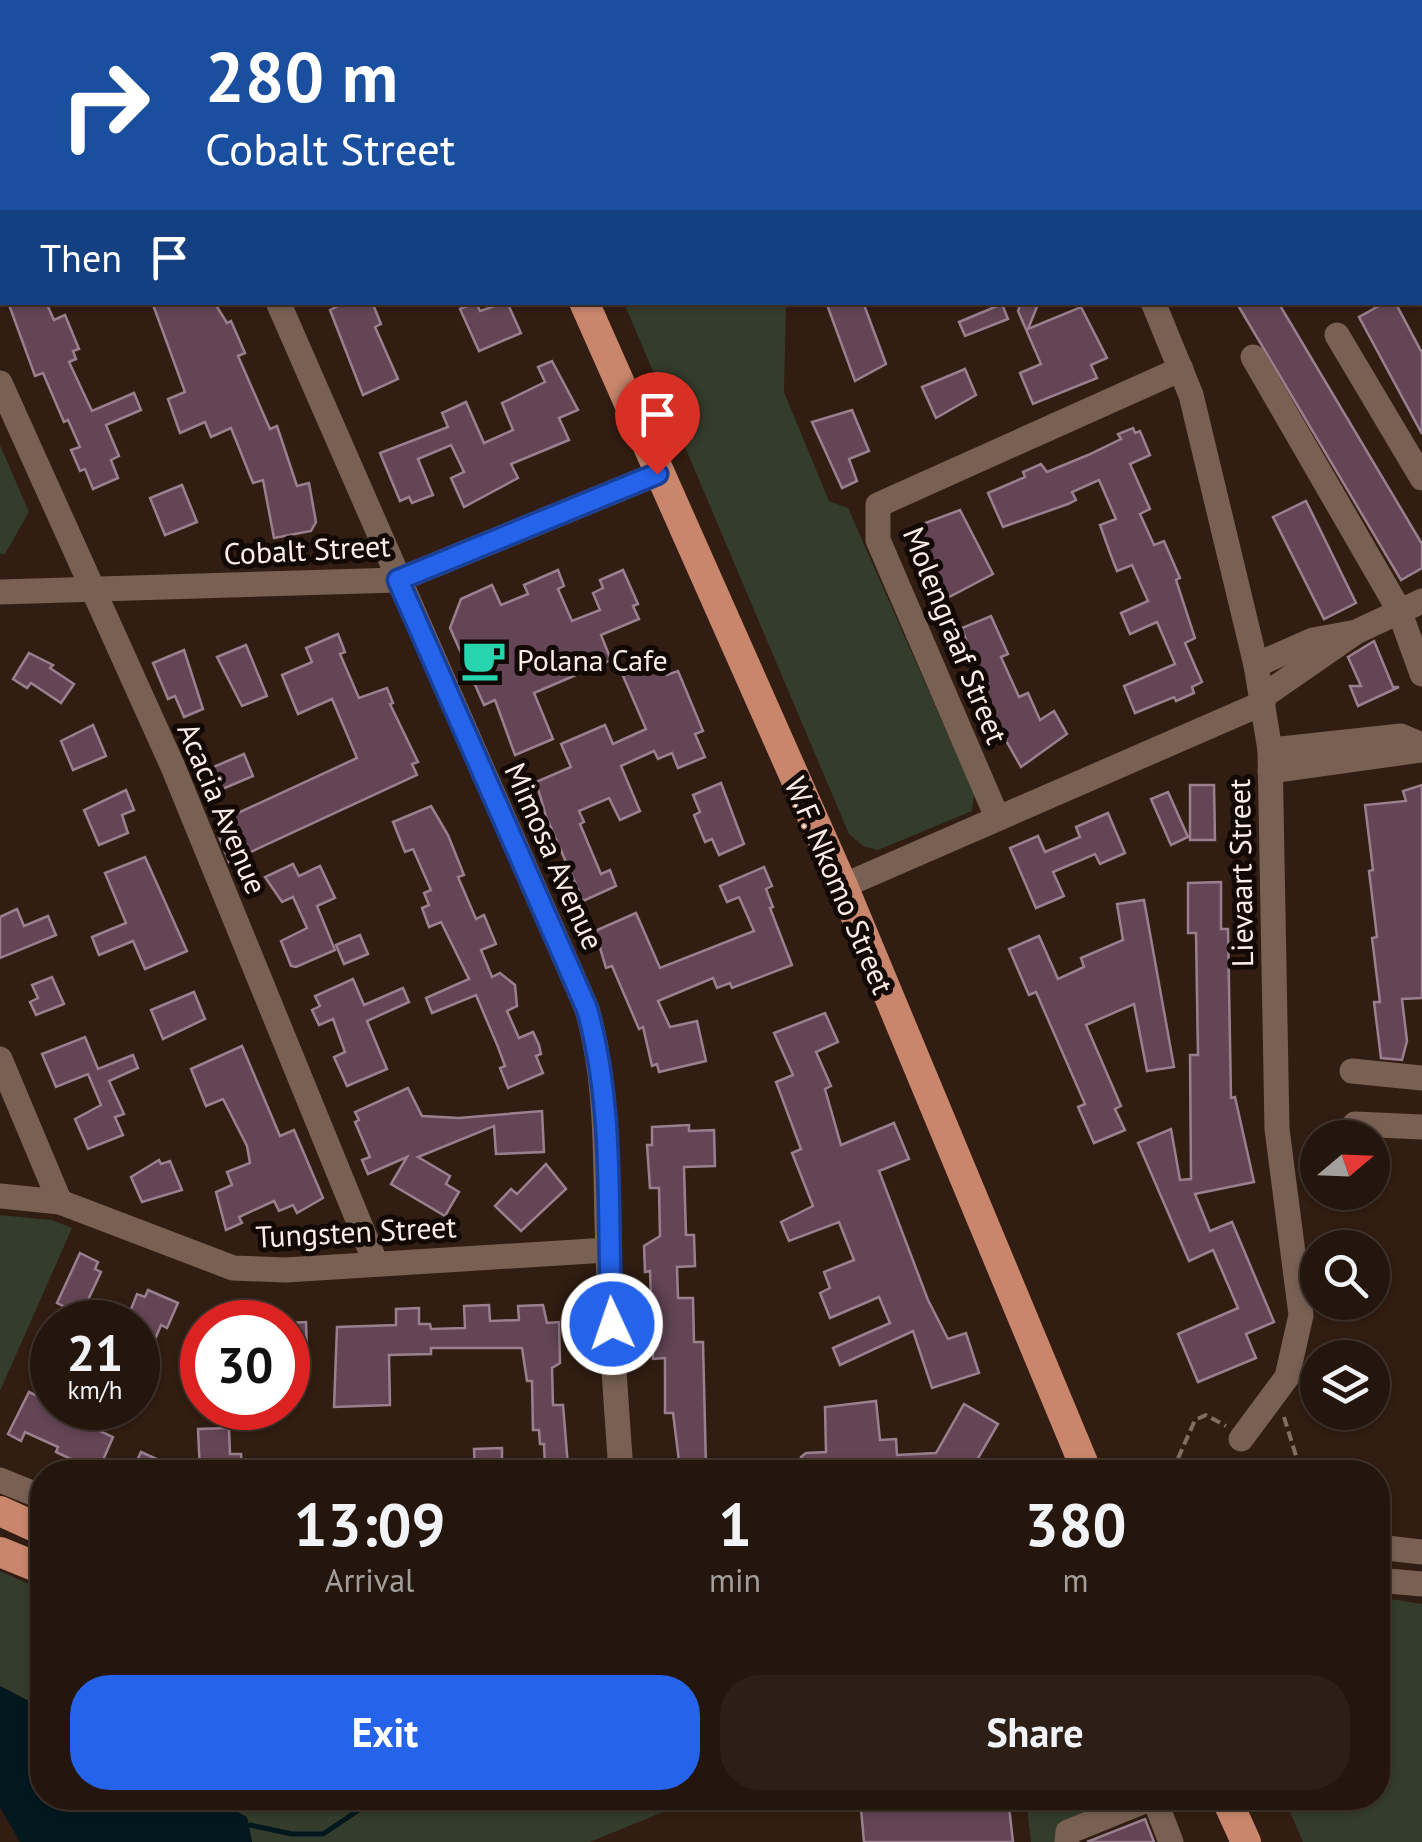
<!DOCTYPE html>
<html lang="en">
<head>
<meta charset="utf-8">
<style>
	:root { --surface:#25160d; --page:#2d1f16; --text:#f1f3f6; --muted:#a39f9d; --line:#42352e; --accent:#2563eb }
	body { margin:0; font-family:"PT Sans",sans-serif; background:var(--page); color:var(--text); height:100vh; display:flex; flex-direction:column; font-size:38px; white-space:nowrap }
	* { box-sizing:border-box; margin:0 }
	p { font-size:32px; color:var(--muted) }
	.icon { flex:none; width:55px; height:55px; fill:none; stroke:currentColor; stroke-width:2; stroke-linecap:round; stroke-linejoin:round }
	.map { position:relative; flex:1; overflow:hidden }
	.details { position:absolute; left:30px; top:1460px; width:1360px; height:350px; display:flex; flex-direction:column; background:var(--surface); border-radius:40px; box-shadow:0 2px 8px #0004,0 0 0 2px var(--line) }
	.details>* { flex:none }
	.top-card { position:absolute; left:0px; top:0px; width:1422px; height:305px; box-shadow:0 2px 8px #0004,0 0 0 2px var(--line); background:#1a4fa0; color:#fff; overflow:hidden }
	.needle { width:65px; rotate:71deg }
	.fabs { position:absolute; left:1300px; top:1120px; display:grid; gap:20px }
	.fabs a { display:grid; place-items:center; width:90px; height:90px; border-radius:50%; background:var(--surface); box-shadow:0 2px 8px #0004,0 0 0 2px var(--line); font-size:50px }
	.speed { position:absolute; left:30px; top:1300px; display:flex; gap:20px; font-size:50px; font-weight:700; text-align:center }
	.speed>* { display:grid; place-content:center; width:130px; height:130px; border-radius:50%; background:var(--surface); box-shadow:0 2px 8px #0004,0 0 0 2px var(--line); line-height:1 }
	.speed small { font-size:25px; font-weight:400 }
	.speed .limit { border:15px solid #d22; background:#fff; color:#111 }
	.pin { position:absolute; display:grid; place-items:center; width:85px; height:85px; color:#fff; margin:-102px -42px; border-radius:50% 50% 50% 0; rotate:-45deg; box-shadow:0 0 10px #0007 }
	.pin .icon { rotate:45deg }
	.me { position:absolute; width:110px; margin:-55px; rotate:357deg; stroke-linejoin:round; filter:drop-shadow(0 0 8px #0008) }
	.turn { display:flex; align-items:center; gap:35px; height:210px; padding:0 40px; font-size:45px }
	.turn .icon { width:130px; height:130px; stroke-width:2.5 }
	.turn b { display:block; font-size:70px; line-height:85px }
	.then { display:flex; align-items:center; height:95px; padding:0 40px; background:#0003; gap:20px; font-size:38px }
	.eta { display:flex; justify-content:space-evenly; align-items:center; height:170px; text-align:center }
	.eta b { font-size:60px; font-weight:700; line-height:70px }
	.action { display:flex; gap:20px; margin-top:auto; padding:20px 40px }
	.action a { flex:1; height:115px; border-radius:40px; background:var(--accent); color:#fff; font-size:40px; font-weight:700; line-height:115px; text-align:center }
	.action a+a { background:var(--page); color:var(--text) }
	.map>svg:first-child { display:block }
	.green { fill:#343c2b }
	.water { fill:#00181e }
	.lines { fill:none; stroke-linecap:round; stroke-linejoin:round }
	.stream { stroke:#00181e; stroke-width:5 }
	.building { fill:#634556; stroke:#9a808f; stroke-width:2.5 }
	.path { stroke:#806e63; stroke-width:4; stroke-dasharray:10 5; stroke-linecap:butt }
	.minor { stroke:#786053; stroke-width:25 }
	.major { stroke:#c9866c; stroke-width:30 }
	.route-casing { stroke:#184099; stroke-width:25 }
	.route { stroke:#2563eb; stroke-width:18 }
	.labels { text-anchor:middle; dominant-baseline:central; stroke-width:10; stroke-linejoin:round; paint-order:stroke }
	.street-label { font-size:30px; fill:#fceee6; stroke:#120905 }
	.poi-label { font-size:30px; fill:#fceee6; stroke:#120905; text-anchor:start }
</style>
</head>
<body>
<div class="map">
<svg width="1422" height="1842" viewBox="0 0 1422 1842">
	<rect width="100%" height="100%" fill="#311d11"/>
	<g class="green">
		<path d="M1064 0H1422V299L1420 2Z"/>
		<path d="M624 303H786L784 392 829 501 848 508 974 794 972 811 878 850 863 846 849 834Z"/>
		<path d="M0 445 29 512 5 554H0Z"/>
		<path d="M0 1215 52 1220 72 1228 0 1391Z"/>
		<path d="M0 1571 42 1590V1708L0 1686Z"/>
		<path d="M1378 1597 1422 1604V1842H1303L1284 1798H1378Z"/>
		<path d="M210 1798H697L590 1842H252L247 1817Z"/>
		<path d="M1026 1798H1122L1062 1842H1031Z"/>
	</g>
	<path class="water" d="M0 1686 42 1708V1798H210L247 1817 252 1842H20L0 1807Z"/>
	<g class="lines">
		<g class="stream">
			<path d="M1336 2 1337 0"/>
			<path d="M1420 80H1422"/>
			<path d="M250 1825 292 1834H323L377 1798"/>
		</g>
	</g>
	<g class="building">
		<path d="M8 302H46L54 320 65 315 79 349 73 351 76 359 69 362 92 411 134 393 141 410 106 425 119 456 111 460 118 478 93 489 85 469 80 471 71 450 80 447 68 420 64 422 43 373 35 376Z"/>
		<path d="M152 302H214L227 323 231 321 245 353 238 356 270 429 277 426 297 486 309 483 316 522 311 531 274 538 263 480 253 483 231 428 211 437 205 422 180 433 168 399 185 392Z"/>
		<path d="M346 302H372L381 324 375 327 398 379 363 395 330 310Z"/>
		<path d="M476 302 480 311 507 302 521 333 479 351 460 309Z"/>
		<path d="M826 302H863L886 364 855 381Z"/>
		<path d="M1021 302H1039L1028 329 1081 307 1107 358 1091 365 1097 378 1033 404 1020 373 1041 364 1018 311Z"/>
		<path d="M1236 302H1278L1422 544V568L1401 580Z"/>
		<path d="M1386 302H1395L1422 353V434L1359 317Z"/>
		<path d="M1002 304 1008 319 965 336 959 322Z"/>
		<path d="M552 361 578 410 559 418 569 440 511 464 518 478 464 507 451 478 464 472 451 445 418 459 433 495 412 503 409 497 400 501 380 453 448 427 442 413 466 402 484 443 513 430 502 403 545 382 538 367Z"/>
		<path d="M965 369 976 395 936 418 922 387Z"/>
		<path d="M852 410 869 451 849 459 857 481 842 488 812 422Z"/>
		<path d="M1133 428 1135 433 1140 431 1150 455 1130 464 1150 509 1140 514 1154 545 1164 541 1180 578 1176 580 1195 638 1185 643 1202 682 1192 687 1194 693 1176 701 1174 697 1135 713 1124 686 1175 664 1157 622 1130 634 1121 613 1148 601 1132 565 1117 571 1110 553 1100 525 1116 519 1099 480 1072 492 1076 500 1068 504 1003 527 988 493 1025 477 1023 472 1041 464 1047 472 1088 455 1121 439 1118 434Z"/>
		<path d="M182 485 197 522 165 535 150 498Z"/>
		<path d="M1306 501 1356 603 1324 619 1273 517Z"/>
		<path d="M960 510 993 574 949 597 912 528Z"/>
		<path d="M558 570 564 586 558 589 572 621 600 610 593 593 603 588 600 580 623 570 638 604 633 606 639 619 601 635 611 660 534 693 553 739 515 755 495 700 484 705 450 628 461 599 492 585 501 605 528 594 524 585Z"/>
		<path d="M991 616 1008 654 1001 657 1019 697 1028 693 1040 720 1054 711 1067 734 1021 767 991 714 962 628Z"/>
		<path d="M338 634 345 652 340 654 359 698 387 688 393 703 390 704 418 762 412 764 417 775 229 862 214 824 357 758 332 699 298 714 282 675 312 662 306 648Z"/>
		<path d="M1374 641 1393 687H1399L1358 706 1350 686H1361L1348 657Z"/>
		<path d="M246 645 267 696 242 706 217 657Z"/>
		<path d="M184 650 203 709 184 717 175 696 168 699 153 663Z"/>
		<path d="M29 653 53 665 50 668 74 684 61 703 31 683 27 688 13 679Z"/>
		<path d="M661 660 667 675 678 671 703 731 695 734 705 757 678 768 672 753 658 759 654 751 621 766 640 811 620 820 609 798 579 811 584 822 580 824 601 874 610 870 616 886 583 901 546 816 536 782 571 767 561 744 605 725 613 744 646 729 623 676Z"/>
		<path d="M93 725 106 756 73 770 61 741Z"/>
		<path d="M244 754 253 776 220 790 211 768Z"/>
		<path d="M721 783 744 844 719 855 712 839 705 842 694 815 700 812 693 795Z"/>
		<path d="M1190 785H1214L1215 840H1190Z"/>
		<path d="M1422 785V998L1402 999 1407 1041 1402 1060 1381 1058 1374 1002H1380L1372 938 1377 937 1369 871 1373 870 1365 805 1406 801 1403 791Z"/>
		<path d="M126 790 134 810 122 815 128 833 99 845 84 810Z"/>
		<path d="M1168 792 1188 837 1171 845 1151 799Z"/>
		<path d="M431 806 448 835 464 875 458 877 476 919 484 915 496 944 481 950 492 977 500 973 515 985 517 1006 507 1011 519 1038 533 1032 539 1045 541 1054 536 1056 543 1073 508 1088 500 1068 505 1066 498 1047 476 995 432 1013 426 998 469 979 441 922 429 927 422 908 429 905 424 893 431 890 413 849 405 852 393 822Z"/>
		<path d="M1108 813 1125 853 1100 864 1095 854 1053 872 1064 896 1036 908 1010 848 1038 836 1045 852 1080 837 1076 827Z"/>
		<path d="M145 857 187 951 145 969 133 941 99 955 92 937 126 923 105 873Z"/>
		<path d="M293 864 299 876 320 866 335 898 317 906 335 950 296 967 291 966 281 941 307 928 293 897 282 902 265 877Z"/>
		<path d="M764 867 772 886 766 889 773 907 770 908 792 965 732 988 730 983 717 988 713 978 658 1001 670 1027 697 1021 706 1061 659 1072 657 1064 652 1066 643 1027 639 1029 612 966 606 968 595 931 636 913 660 968 754 931 739 897 727 902 720 886Z"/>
		<path d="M1221 882V929H1228L1231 1098 1235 1097 1254 1182 1195 1194 1210 1231 1232 1222 1274 1322 1246 1334 1256 1358 1198 1382 1178 1334 1238 1308 1213 1250 1189 1261 1138 1143 1171 1129 1180 1180 1191 1179 1190 1055H1198L1196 933H1188V883Z"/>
		<path d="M1144 900 1174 1067 1147 1071 1134 1004 1086 1025 1121 1106 1115 1109 1125 1130 1094 1143 1078 1107 1085 1104 1036 992 1029 995 1009 949 1039 936 1058 979 1084 967 1081 958 1123 940 1117 904Z"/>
		<path d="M17 909 24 926 48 916 56 935 0 958V917Z"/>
		<path d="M360 935 368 954 344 964 336 945Z"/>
		<path d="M52 977 64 1004 36 1015 30 1002 38 998 32 985Z"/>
		<path d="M353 979 364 1005 403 988 409 1002 367 1021 387 1069 347 1086 334 1057 345 1052 333 1019 319 1025 312 1010 320 1006 315 996Z"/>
		<path d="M194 992 205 1019 163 1039 151 1010Z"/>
		<path d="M825 1013 838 1042 816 1052 831 1086 825 1089 841 1145 894 1123 909 1159 879 1171 928 1300 948 1339 966 1333 979 1373 932 1388 913 1331 840 1365 833 1348 890 1323 879 1297 830 1318 820 1293 830 1288 824 1272 854 1260 839 1222 789 1241 781 1222 813 1206 792 1153 801 1149 776 1082 793 1075 774 1033Z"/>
		<path d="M85 1037 98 1069 133 1055 138 1068 109 1081 124 1114 115 1117 123 1135 88 1149 75 1119 101 1105 88 1074 56 1087 42 1054Z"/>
		<path d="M242 1046 280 1136 294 1130 323 1198 297 1213 293 1205 279 1211 274 1201 239 1217 242 1223 226 1230 216 1192 232 1185 227 1172 250 1163 247 1146 223 1099 206 1106 191 1069Z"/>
		<path d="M408 1088 422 1116 459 1118 542 1111 544 1152 496 1154 494 1126 418 1157 450 1176 446 1184 459 1192 445 1216 391 1184 407 1157 368 1174 362 1160 370 1157 355 1122 359 1120 355 1112Z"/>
		<path d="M689 1125V1131L714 1130 715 1166 684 1167 686 1235H694L695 1266 677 1267 678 1298H693L694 1342H703L706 1468 680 1469 673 1413H665V1358L653 1359 650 1271 645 1272 644 1246 660 1236 659 1188H650L647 1145H652V1127Z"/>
		<path d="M159 1160 161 1164 170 1161 182 1190 142 1202 131 1177Z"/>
		<path d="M546 1164 566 1189 521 1231 495 1206 511 1189 517 1194Z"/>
		<path d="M80 1253 98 1262 95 1269 101 1272 81 1315 57 1303Z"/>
		<path d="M148 1290 178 1303 167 1328 161 1325 151 1349 138 1343V1322H126L137 1294 145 1297Z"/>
		<path d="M489 1305 490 1321 519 1320 518 1306 543 1305 547 1323 559 1322 560 1363 552 1368 553 1405H563L568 1466 545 1467 544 1444H540L539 1430H533L532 1381H527L522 1348H431V1354L389 1355 390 1405 334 1407 337 1327 396 1325V1309L419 1308V1324H430L431 1329 465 1328 464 1306Z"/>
		<path d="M306 1322 307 1354 288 1355V1323Z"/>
		<path d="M29 1392 50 1402 48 1407 113 1437 100 1467 90 1463 88 1467 56 1452 58 1447 25 1432 21 1441 8 1434Z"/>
		<path d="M876 1401 880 1440 896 1439 897 1455 936 1453 964 1404 998 1424 970 1472H802L801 1457 806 1453 826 1452 825 1407Z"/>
		<path d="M229 1428 230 1454H241L242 1472H200L198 1429Z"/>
		<path d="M502 1448V1472H475L474 1449Z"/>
		<path d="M141 1452 185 1472H132Z"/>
		<path d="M860 1798H1008L1013 1842H864Z"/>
		<path d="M1145 1819 1154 1842H1087Z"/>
	</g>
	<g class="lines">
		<g class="path">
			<path d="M1284 1417 1301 1472"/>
			<path d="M1172 1472 1195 1420 1206 1415 1226 1426"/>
		</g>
		<g class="minor">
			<path d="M147 0 148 2"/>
			<path d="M684 0 685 2"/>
			<path d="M748 0 750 2"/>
			<path d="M1021 0 1022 2"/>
			<path d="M902 2 908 0"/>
			<path d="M999 2 1004 0"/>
			<path d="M278 302 587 1009C610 1090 604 1168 608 1251 610 1325 616 1399 621 1472"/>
			<path d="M1153 302 1191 395 1256 665 1270 750 1277 1129 1301 1315 1287 1377 1241 1439"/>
			<path d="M1337 335 1422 478"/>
			<path d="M1253 357 1399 610 1422 674"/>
			<path d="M0 383 173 767 376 1264"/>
			<path d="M0 592 398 580 657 474"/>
			<path d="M1256 665 1313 640 1351 633"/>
			<path d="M1262 697 1356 632 1422 601"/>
			<path d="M1270 750 1401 736 1422 745"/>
			<path d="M1270 771 1422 750"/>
			<path d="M997 817 878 540V505L1181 369"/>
			<path d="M843 886 1263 703"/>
			<path d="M0 1059 60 1202"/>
			<path d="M1352 1071 1422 1078"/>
			<path d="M1355 1124 1422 1127"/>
			<path d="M0 1196 60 1202 233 1268 286 1270 607 1250"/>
			<path d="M0 1480 42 1497"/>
			<path d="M1378 1547 1422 1552"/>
			<path d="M1378 1580 1422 1584"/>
			<path d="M1154 1798 1171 1842"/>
			<path d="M1067 1842 1068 1832 1152 1798"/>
		</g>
		<g class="major">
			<path d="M454 0 455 2"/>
			<path d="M584 302 843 886 1087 1472"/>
			<path d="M0 1511 42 1530"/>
			<path d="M0 1552 42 1569"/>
			<path d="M1226 1798 1246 1842"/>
		</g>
	</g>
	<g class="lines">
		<defs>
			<path id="route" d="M612 1324C606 1219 616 1111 587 1009L398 580 657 474"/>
		</defs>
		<use href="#route" class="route-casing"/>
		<use href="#route" class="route"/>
	</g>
	<defs>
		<symbol id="cafe-bare" viewBox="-9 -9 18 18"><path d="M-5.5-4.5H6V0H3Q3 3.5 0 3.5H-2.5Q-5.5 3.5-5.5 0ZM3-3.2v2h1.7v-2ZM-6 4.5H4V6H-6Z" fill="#26d5ae" stroke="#120905" stroke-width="2.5" paint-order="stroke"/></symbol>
	</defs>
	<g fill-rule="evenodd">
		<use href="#cafe-bare" x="452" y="628" width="63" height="63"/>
	</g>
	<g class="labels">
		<g class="street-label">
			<text transform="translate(307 549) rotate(-3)">Cobalt Street</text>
			<text transform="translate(956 635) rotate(68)">Molengraaf Street</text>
			<text transform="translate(223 808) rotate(67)">Acacia Avenue</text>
			<text transform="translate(555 856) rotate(66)">Mimosa Avenue</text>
			<text transform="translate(1240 873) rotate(-91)">Lievaart Street</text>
			<text transform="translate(840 885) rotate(67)">W.F. Nkomo Street</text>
			<text transform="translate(356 1231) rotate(-3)">Tungsten Street</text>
		</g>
		<g class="poi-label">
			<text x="517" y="659">Polana Cafe</text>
		</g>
	</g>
</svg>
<div class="fabs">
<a><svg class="needle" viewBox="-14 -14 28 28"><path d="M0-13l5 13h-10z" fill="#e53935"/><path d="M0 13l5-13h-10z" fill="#a39f9d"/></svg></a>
<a><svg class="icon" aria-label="search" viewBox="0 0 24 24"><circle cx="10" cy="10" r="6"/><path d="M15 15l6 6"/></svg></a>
<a><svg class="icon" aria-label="layers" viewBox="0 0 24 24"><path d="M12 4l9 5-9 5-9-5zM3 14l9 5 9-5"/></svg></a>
</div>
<div class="speed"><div>21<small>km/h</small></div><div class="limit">30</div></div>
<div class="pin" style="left:657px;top:474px;background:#d93025"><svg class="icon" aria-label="arrive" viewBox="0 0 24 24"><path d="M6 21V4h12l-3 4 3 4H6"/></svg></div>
<svg class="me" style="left:612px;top:1324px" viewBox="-20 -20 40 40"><circle r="17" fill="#2563eb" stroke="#fff" stroke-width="3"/><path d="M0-11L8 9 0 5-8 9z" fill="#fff"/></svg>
<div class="top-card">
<div class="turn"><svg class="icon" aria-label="right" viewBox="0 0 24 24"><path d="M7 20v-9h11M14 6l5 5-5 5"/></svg><div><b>280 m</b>Cobalt Street</div></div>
<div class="then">Then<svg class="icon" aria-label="arrive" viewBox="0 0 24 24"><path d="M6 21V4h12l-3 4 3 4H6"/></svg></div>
</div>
<section class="details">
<div class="eta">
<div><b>13:09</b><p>Arrival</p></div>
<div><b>1</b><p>min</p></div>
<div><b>380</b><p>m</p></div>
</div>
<div class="action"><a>Exit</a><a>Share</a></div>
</section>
</div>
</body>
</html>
